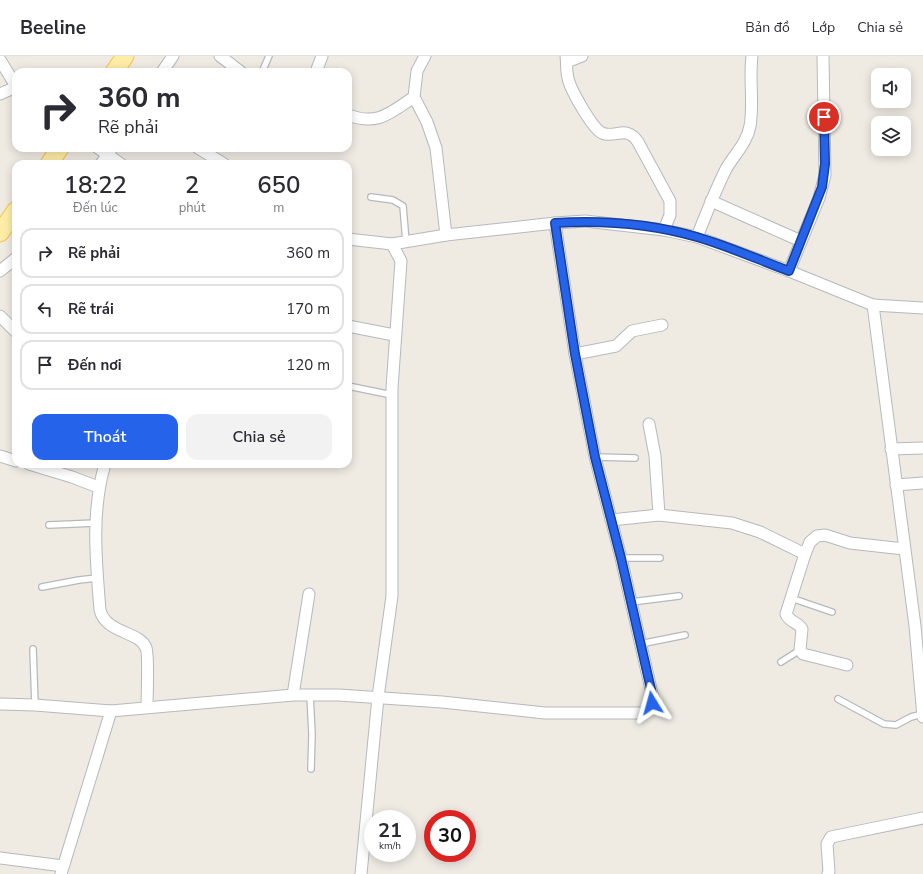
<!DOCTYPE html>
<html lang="vi">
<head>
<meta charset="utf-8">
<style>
	:root { --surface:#fff; --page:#f2f2f3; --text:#2b2b33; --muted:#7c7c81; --line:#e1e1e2; --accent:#2563eb }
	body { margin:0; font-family:"Nunito Sans",sans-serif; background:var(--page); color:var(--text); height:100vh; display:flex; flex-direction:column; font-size:15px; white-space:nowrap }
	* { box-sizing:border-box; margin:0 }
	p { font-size:13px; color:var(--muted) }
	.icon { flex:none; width:22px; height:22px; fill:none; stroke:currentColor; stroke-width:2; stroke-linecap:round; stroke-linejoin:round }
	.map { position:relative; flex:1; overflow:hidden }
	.details { position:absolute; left:12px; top:104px; width:340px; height:308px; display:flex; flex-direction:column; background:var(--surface); border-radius:12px; box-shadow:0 2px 10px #0003 }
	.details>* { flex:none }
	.hud { position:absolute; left:12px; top:12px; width:340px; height:84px; border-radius:12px; box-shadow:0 2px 10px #0003; background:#fff; color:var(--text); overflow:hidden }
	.controls { position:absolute; left:871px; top:12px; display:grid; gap:8px }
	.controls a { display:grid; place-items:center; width:40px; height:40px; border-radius:8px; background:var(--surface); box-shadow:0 2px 10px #0003; font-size:20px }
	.speed { position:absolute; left:364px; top:754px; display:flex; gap:8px; font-size:20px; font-weight:700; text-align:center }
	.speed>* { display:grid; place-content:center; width:52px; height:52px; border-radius:50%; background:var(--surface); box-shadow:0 2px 10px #0003; line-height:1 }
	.speed small { font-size:10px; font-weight:400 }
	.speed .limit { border:6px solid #d22; background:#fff; color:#111 }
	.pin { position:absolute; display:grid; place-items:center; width:34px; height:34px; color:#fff; margin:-17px; border:2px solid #fff; border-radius:50%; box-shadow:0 1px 4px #0007 }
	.me { position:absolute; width:44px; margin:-22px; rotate:352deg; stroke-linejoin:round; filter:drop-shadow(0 0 3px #0008) }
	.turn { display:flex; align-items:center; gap:14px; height:84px; padding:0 20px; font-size:18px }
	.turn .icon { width:52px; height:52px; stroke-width:2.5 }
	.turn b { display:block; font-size:28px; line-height:34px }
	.eta { display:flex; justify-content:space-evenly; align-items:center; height:68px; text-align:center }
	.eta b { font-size:24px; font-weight:600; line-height:28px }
	.action { display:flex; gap:8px; margin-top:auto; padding:8px 20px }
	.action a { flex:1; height:46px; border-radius:12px; background:var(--accent); color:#fff; font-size:16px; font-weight:600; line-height:46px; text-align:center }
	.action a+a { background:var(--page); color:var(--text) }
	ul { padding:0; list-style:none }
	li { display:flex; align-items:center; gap:12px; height:50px; margin:0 8px 6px; padding:0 12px; border:2px solid var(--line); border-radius:12px }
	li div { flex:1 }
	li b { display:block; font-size:15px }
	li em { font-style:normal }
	header { display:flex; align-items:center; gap:24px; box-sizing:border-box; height:56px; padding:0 20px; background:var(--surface); border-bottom:1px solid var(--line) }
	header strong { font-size:19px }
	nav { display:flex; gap:22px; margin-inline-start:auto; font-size:14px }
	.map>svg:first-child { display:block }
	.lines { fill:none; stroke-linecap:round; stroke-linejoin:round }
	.lane-casing { stroke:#b5b9be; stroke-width:8 }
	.street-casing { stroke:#b5b9be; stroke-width:13 }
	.primary-casing { stroke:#fbc350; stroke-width:19 }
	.lane { stroke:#fff; stroke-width:5.5 }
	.street { stroke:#fff; stroke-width:11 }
	.primary { stroke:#ffeda7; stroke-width:17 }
	.route-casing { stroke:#184099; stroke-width:10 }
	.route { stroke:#2563eb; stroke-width:7 }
</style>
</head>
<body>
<header>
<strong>Beeline</strong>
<nav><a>Bản đồ</a><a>Lớp</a><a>Chia sẻ</a></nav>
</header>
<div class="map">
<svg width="923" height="818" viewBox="0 0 923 818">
	<rect width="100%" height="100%" fill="#efebe3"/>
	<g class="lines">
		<defs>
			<g id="lane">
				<path d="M262 16 269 0"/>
				<path d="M371 141 393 144 403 150 406 186"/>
				<path d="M348 330 392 339"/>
				<path d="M595 401 635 402"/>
				<path d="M49 469 96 467"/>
				<path d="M621 502H660"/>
				<path d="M42 531 79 524 97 522"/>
				<path d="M791 542 832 556"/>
				<path d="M631 546 679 540"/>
				<path d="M640 588 685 579"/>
				<path d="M33 593 35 649"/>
				<path d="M781 606 800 594"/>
				<path d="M310 639 312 678 311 713"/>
				<path d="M838 643 884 668 896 669 911 661 923 658"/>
			</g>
			<g id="street">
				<path d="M220 0 241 16"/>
				<path d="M425 0 417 15 414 41 427 66 436 92 446 179"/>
				<path d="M566 0C567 7 566 15 568 22 570 33 592 72 602 77 615 83 626 68 638 86L670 145V159L664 174"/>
				<path d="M0 4 16 30"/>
				<path d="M567 6 582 0"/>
				<path d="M162 16 173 0"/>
				<path d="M316 16 322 0"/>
				<path d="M0 38 16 31"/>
				<path d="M348 59C378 70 390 57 414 41"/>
				<path d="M98 92 121 108"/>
				<path d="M198 92 224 108"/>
				<path d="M101 108 112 92"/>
				<path d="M711 145 801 185"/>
				<path d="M697 181C706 158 715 135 726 113 734 99 747 87 750 70 754 48 749 23 752 0"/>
				<path d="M348 183 392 188 446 179 555 167 585 165 664 174 697 181 789 215 873 249 915 570 923 661"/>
				<path d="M0 215 16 202"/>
				<path d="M789 215 819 142 825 119 823 0"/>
				<path d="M873 249 923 252"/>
				<path d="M0 260 16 276"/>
				<path d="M348 270 394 279"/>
				<path d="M575 298 616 290 632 275 662 269"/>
				<path d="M649 368 655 400 659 459"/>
				<path d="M891 393 923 392"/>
				<path d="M0 400 16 405"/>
				<path d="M29 408 72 421 98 431"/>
				<path d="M105 408C91 455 96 505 100 554 106 578 140 575 146 592 149 598 147 640 147 651"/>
				<path d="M896 429 923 427"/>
				<path d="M611 464 659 459 732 467 760 476 805 498"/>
				<path d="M847 609 803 598 800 594 802 573C798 566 789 566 786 558L805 498 810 486 817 480 825 479 850 487 904 493"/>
				<path d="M293 639 309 538"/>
				<path d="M0 648 35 649 111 655 293 639H339L442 646 545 657H642C649 654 652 650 653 642L621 502 595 401 575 298 555 167"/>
				<path d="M0 802 63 810"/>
				<path d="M61 818 111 655"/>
				<path d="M361 818 378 641 392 540V332L401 205 392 188"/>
				<path d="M828 818 829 816 827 788 831 781 923 762"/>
			</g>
			<g id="primary">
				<path d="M114 16 125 0"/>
				<path d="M49 108 60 92"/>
				<path d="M0 177 16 154"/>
			</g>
		</defs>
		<use href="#lane" class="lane-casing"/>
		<use href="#street" class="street-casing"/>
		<use href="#primary" class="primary-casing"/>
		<use href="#lane" class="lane"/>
		<use href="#street" class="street"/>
		<use href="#primary" class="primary"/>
	</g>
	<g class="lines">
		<defs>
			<path id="route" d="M652 647 653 642 621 502 595 401 575 298 555 167C602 164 652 168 697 181 728 190 759 204 789 215L822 131 825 108 824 61"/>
		</defs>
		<use href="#route" class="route-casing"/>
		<use href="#route" class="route"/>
	</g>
</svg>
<div class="controls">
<a><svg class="icon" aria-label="sound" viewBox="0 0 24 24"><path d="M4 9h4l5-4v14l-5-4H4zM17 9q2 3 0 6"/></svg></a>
<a><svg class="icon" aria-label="layers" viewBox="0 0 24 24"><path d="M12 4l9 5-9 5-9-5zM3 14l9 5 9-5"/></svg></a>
</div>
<div class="speed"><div>21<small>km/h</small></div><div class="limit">30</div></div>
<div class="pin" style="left:824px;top:61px;background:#d93025"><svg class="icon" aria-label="arrive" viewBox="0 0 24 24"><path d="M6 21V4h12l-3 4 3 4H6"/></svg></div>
<svg class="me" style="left:652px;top:647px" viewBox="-20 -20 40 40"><path d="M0-17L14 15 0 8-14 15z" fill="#2563eb" stroke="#fff" stroke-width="4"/></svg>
<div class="hud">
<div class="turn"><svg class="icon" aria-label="right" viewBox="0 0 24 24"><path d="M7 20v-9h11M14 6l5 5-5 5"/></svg><div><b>360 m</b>Rẽ phải</div></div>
</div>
<section class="details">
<div class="eta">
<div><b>18:22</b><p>Đến lúc</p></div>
<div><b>2</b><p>phút</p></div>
<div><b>650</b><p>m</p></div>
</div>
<ul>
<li><svg class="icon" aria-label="right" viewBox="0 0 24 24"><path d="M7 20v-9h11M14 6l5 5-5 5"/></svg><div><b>Rẽ phải</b></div><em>360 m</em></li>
<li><svg class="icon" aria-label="left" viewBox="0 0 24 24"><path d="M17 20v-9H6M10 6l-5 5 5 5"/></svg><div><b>Rẽ trái</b></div><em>170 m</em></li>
<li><svg class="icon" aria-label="arrive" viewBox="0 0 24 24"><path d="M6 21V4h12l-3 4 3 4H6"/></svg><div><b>Đến nơi</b></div><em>120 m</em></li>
</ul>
<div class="action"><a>Thoát</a><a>Chia sẻ</a></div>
</section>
</div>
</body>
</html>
